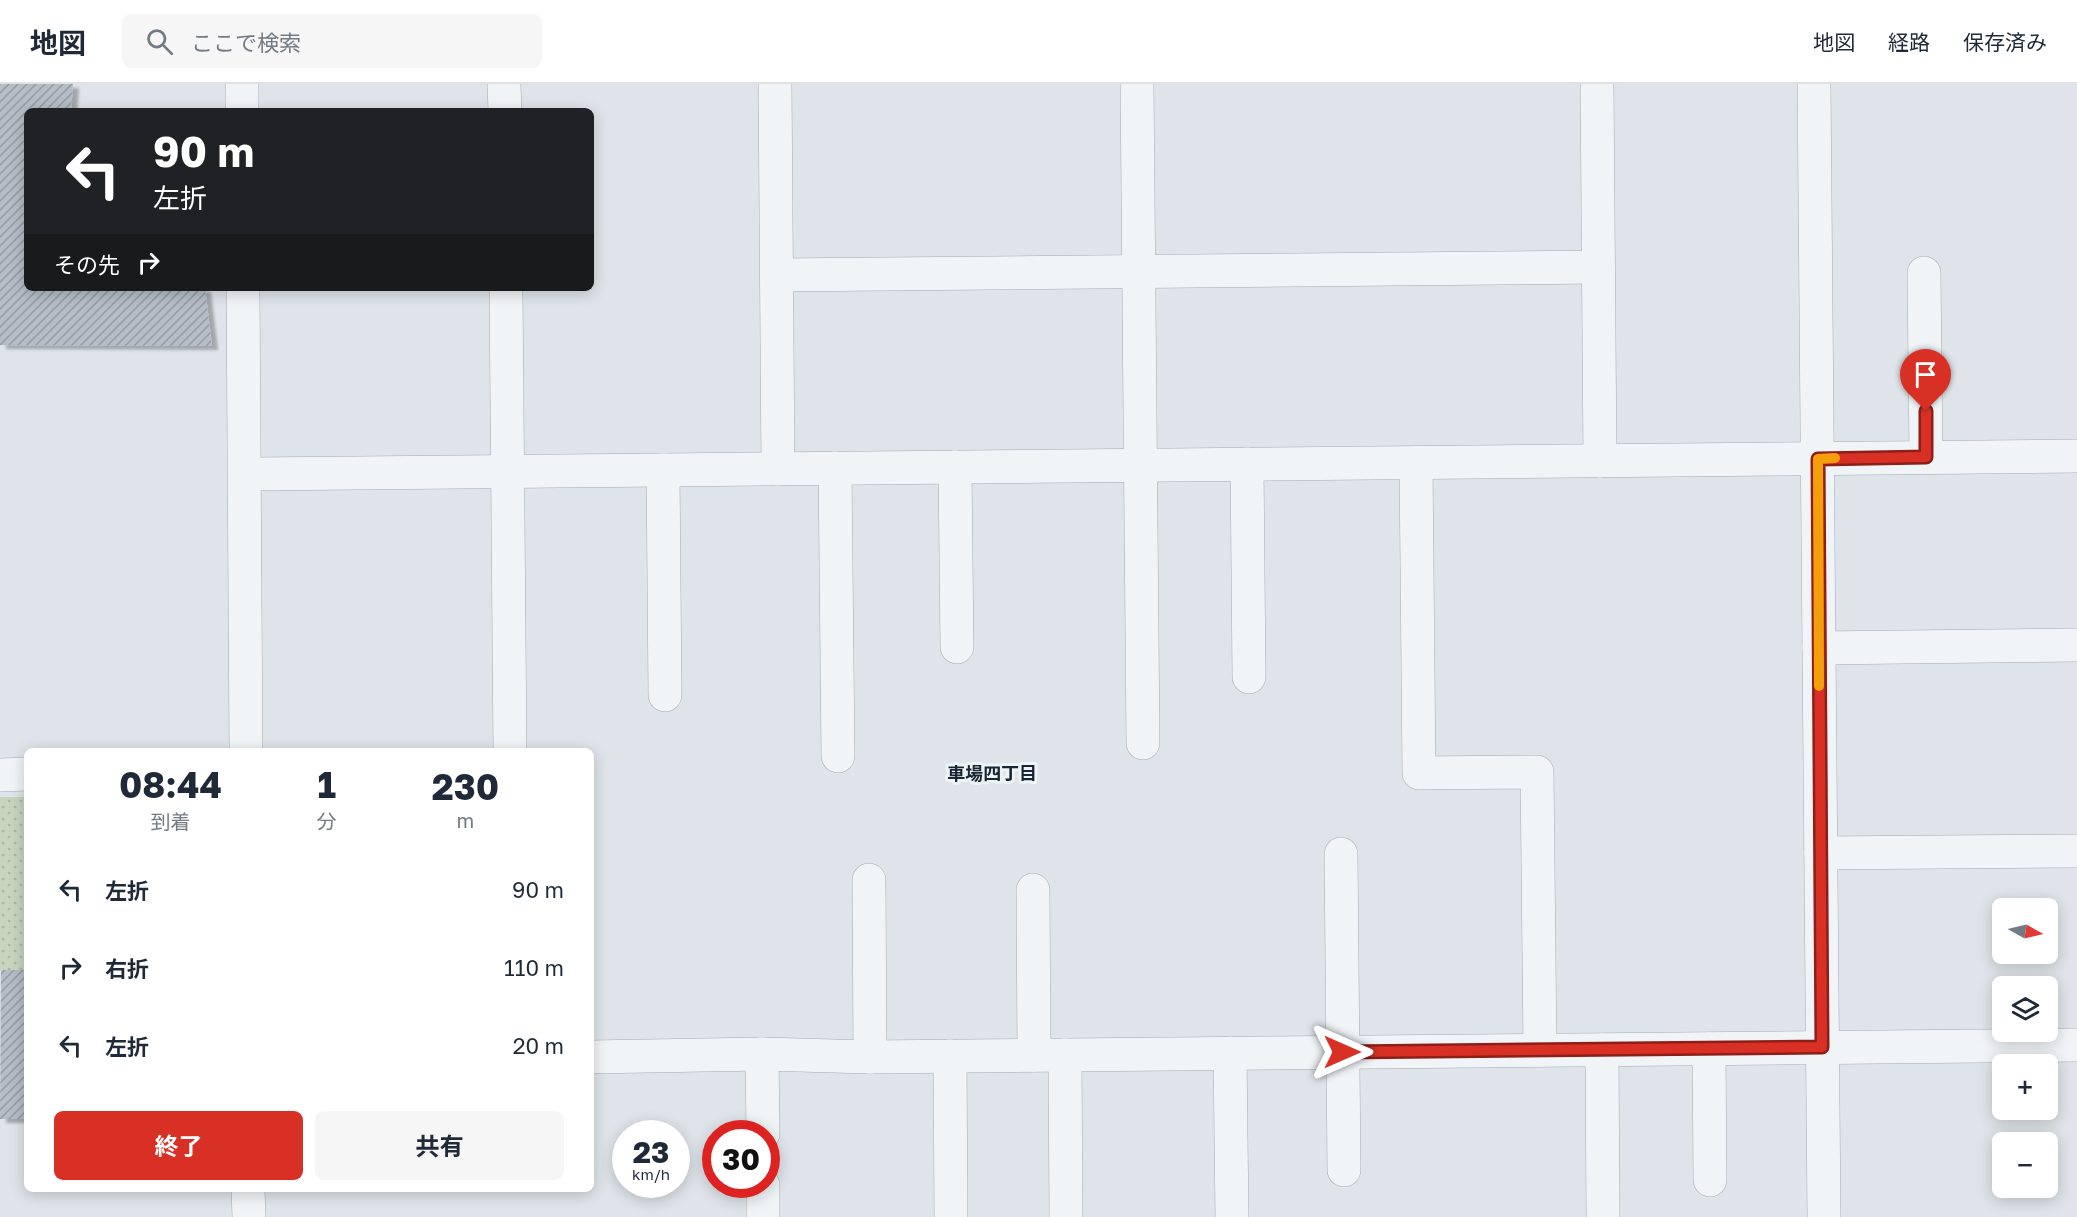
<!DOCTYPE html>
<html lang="ja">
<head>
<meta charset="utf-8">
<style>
	:root { --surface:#fff; --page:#f6f6f7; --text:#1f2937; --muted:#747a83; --line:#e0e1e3; --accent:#d93025 }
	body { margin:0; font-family:"Golos Text","Noto Sans JP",sans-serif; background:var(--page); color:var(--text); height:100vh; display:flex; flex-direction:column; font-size:22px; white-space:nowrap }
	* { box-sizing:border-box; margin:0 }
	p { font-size:20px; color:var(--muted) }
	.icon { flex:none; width:33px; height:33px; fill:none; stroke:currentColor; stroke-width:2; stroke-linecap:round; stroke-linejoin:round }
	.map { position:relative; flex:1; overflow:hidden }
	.details { position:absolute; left:24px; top:664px; width:570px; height:444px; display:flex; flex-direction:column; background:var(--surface); border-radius:9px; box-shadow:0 3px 15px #0003 }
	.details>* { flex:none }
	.banner { position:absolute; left:24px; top:24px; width:570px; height:183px; border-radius:9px; box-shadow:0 3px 15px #0003; background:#202124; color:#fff; overflow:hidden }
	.needle { width:39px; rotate:98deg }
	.fabs { position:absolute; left:1992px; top:814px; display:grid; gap:12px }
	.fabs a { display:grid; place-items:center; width:66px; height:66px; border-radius:9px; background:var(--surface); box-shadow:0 3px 15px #0003; font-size:30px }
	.speed { position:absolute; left:612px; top:1036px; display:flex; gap:12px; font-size:30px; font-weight:700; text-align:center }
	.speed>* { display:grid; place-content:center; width:78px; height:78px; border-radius:50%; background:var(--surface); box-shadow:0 3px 15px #0003; line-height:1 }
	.speed small { font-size:15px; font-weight:400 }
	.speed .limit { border:9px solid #d22; background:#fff; color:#111 }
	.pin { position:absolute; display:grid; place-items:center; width:51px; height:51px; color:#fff; margin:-62px -26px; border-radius:50% 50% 50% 0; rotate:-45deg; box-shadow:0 0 6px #0007 }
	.pin .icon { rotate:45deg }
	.me { position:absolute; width:66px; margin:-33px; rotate:90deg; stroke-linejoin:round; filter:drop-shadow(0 0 4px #0008) }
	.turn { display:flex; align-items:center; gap:21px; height:126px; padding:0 30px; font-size:27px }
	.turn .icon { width:78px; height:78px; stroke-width:2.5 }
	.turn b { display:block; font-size:42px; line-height:51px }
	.then { display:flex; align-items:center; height:57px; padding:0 30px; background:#0003; gap:12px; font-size:22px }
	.eta { display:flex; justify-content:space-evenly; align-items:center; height:102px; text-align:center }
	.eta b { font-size:36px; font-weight:700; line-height:42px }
	.primary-button { display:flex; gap:12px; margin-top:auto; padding:12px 30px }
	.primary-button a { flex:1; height:69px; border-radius:9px; background:var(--accent); color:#fff; font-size:24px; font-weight:700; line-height:69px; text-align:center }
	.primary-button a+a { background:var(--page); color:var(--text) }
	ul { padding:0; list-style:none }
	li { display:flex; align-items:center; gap:18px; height:78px; padding:0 30px }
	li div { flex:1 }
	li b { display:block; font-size:22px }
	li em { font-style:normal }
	header { display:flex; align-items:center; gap:36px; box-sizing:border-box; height:84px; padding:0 30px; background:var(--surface); border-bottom:2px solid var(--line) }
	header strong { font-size:28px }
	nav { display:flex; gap:33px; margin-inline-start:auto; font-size:21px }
	.search { width:420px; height:54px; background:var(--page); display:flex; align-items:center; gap:15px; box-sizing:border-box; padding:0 21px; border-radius:9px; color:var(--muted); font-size:22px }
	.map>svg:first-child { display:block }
	.park { fill:url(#park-dots) }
	.building { fill:url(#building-hatch); filter:url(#shadow) }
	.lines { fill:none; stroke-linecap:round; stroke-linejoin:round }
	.minor-casing { stroke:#a3acb4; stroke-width:34 }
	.minor { stroke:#f1f4f7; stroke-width:33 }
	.route-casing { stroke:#8d1f18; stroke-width:15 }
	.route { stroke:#d93025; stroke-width:10 }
	.slow { stroke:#f59e0b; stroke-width:10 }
	.labels { text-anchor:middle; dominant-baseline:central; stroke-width:6; stroke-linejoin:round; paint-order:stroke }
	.neighbourhood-label { font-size:18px; font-weight:bold; fill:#182532; stroke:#eef3f7 }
</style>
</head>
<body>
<header>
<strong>地図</strong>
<div class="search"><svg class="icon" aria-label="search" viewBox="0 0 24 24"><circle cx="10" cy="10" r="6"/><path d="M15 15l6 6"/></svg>ここで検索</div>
<nav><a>地図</a><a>経路</a><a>保存済み</a></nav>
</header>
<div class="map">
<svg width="2077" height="1133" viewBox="0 0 2077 1133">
	<defs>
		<pattern id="park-dots" width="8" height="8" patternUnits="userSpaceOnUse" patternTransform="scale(1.5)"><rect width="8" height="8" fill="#c7d4be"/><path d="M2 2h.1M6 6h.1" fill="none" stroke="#abb7a4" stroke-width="1.8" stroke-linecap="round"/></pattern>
		<pattern id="building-hatch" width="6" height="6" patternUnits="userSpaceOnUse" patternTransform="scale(1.5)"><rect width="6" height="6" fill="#b5bec7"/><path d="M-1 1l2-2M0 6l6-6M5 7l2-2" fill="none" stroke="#939ba3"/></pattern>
		<filter id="shadow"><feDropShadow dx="6" dy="4" stdDeviation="1.5" flood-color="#0004"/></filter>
	</defs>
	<rect width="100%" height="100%" fill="#dee4e9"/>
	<rect class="park" x="0" y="713" width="27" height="173"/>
	<g class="building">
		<path d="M0 0H73L71 27H27V204H205L212 262 0 261Z"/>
		<path d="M1 886H27V1035H0Z"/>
	</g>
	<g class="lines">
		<defs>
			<g id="minor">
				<path d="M242 0V27"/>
				<path d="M504 0 505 27"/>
				<path d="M775 0 778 385"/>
				<path d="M1137 0 1143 659"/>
				<path d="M1597 0 1600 377"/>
				<path d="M1814 0 1824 1133"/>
				<path d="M1924 189 1926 373"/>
				<path d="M777 191 1598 183"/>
				<path d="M243 204 246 668"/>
				<path d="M506 204 510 668"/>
				<path d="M1416 379 1419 689 1537 688 1540 966"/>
				<path d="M1247 380 1249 593"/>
				<path d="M955 383 957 563"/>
				<path d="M835 384 838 672"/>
				<path d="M663 386 665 611"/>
				<path d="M245 390 2077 372"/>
				<path d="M1819 564 2077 561"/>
				<path d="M0 691 27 690"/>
				<path d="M1821 769 2077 767"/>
				<path d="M1341 770 1344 1086"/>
				<path d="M869 796 870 973"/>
				<path d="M1033 806 1034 971"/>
				<path d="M1709 965 1710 1096"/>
				<path d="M1602 966 1603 1133"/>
				<path d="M1230 969 1232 1133"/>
				<path d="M762 970 763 1050"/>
				<path d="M1065 971 1066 1133"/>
				<path d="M950 972 951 1133"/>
				<path d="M591 973 762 970 870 973 2077 961"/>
				<path d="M763 1101V1133"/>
				<path d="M248 1106 249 1133"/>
			</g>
		</defs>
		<use href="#minor" class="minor-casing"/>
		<use href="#minor" class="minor"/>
	</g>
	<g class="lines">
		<defs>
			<path id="route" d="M1342 968 1822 963 1818 375 1926 373V327"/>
		</defs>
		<use href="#route" class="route-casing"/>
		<use href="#route" class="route"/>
		<path class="slow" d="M1819 602 1818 375 1835 374"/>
	</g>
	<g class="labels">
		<g class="neighbourhood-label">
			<text x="992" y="689">車場四丁目</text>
		</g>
	</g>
</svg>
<div class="fabs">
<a><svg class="needle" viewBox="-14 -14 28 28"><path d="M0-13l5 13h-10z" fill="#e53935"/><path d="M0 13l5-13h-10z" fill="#747a83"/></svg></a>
<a><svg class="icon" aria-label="layers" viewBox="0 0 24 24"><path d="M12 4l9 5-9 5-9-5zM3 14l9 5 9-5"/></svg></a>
<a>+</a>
<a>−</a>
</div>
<div class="speed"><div>23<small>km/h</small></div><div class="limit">30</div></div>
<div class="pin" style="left:1926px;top:327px;background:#d93025"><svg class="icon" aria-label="arrive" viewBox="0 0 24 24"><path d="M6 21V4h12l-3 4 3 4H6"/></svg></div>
<svg class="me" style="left:1342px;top:968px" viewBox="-20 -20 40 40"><path d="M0-17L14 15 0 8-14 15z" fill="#d93025" stroke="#fff" stroke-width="4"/></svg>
<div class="banner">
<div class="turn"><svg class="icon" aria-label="left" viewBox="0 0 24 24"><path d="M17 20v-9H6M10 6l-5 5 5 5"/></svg><div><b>90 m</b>左折</div></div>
<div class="then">その先<svg class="icon" aria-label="right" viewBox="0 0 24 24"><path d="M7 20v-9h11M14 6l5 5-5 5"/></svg></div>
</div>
<section class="details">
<div class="eta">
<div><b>08:44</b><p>到着</p></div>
<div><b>1</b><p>分</p></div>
<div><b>230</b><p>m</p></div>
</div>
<ul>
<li><svg class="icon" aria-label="left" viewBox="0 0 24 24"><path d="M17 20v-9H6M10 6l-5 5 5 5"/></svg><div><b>左折</b></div><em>90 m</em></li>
<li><svg class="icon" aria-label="right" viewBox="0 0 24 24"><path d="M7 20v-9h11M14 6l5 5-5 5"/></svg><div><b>右折</b></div><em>110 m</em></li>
<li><svg class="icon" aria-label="left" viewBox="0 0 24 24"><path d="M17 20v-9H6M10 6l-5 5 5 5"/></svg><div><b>左折</b></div><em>20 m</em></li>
</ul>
<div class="primary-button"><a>終了</a><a>共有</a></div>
</section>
</div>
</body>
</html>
